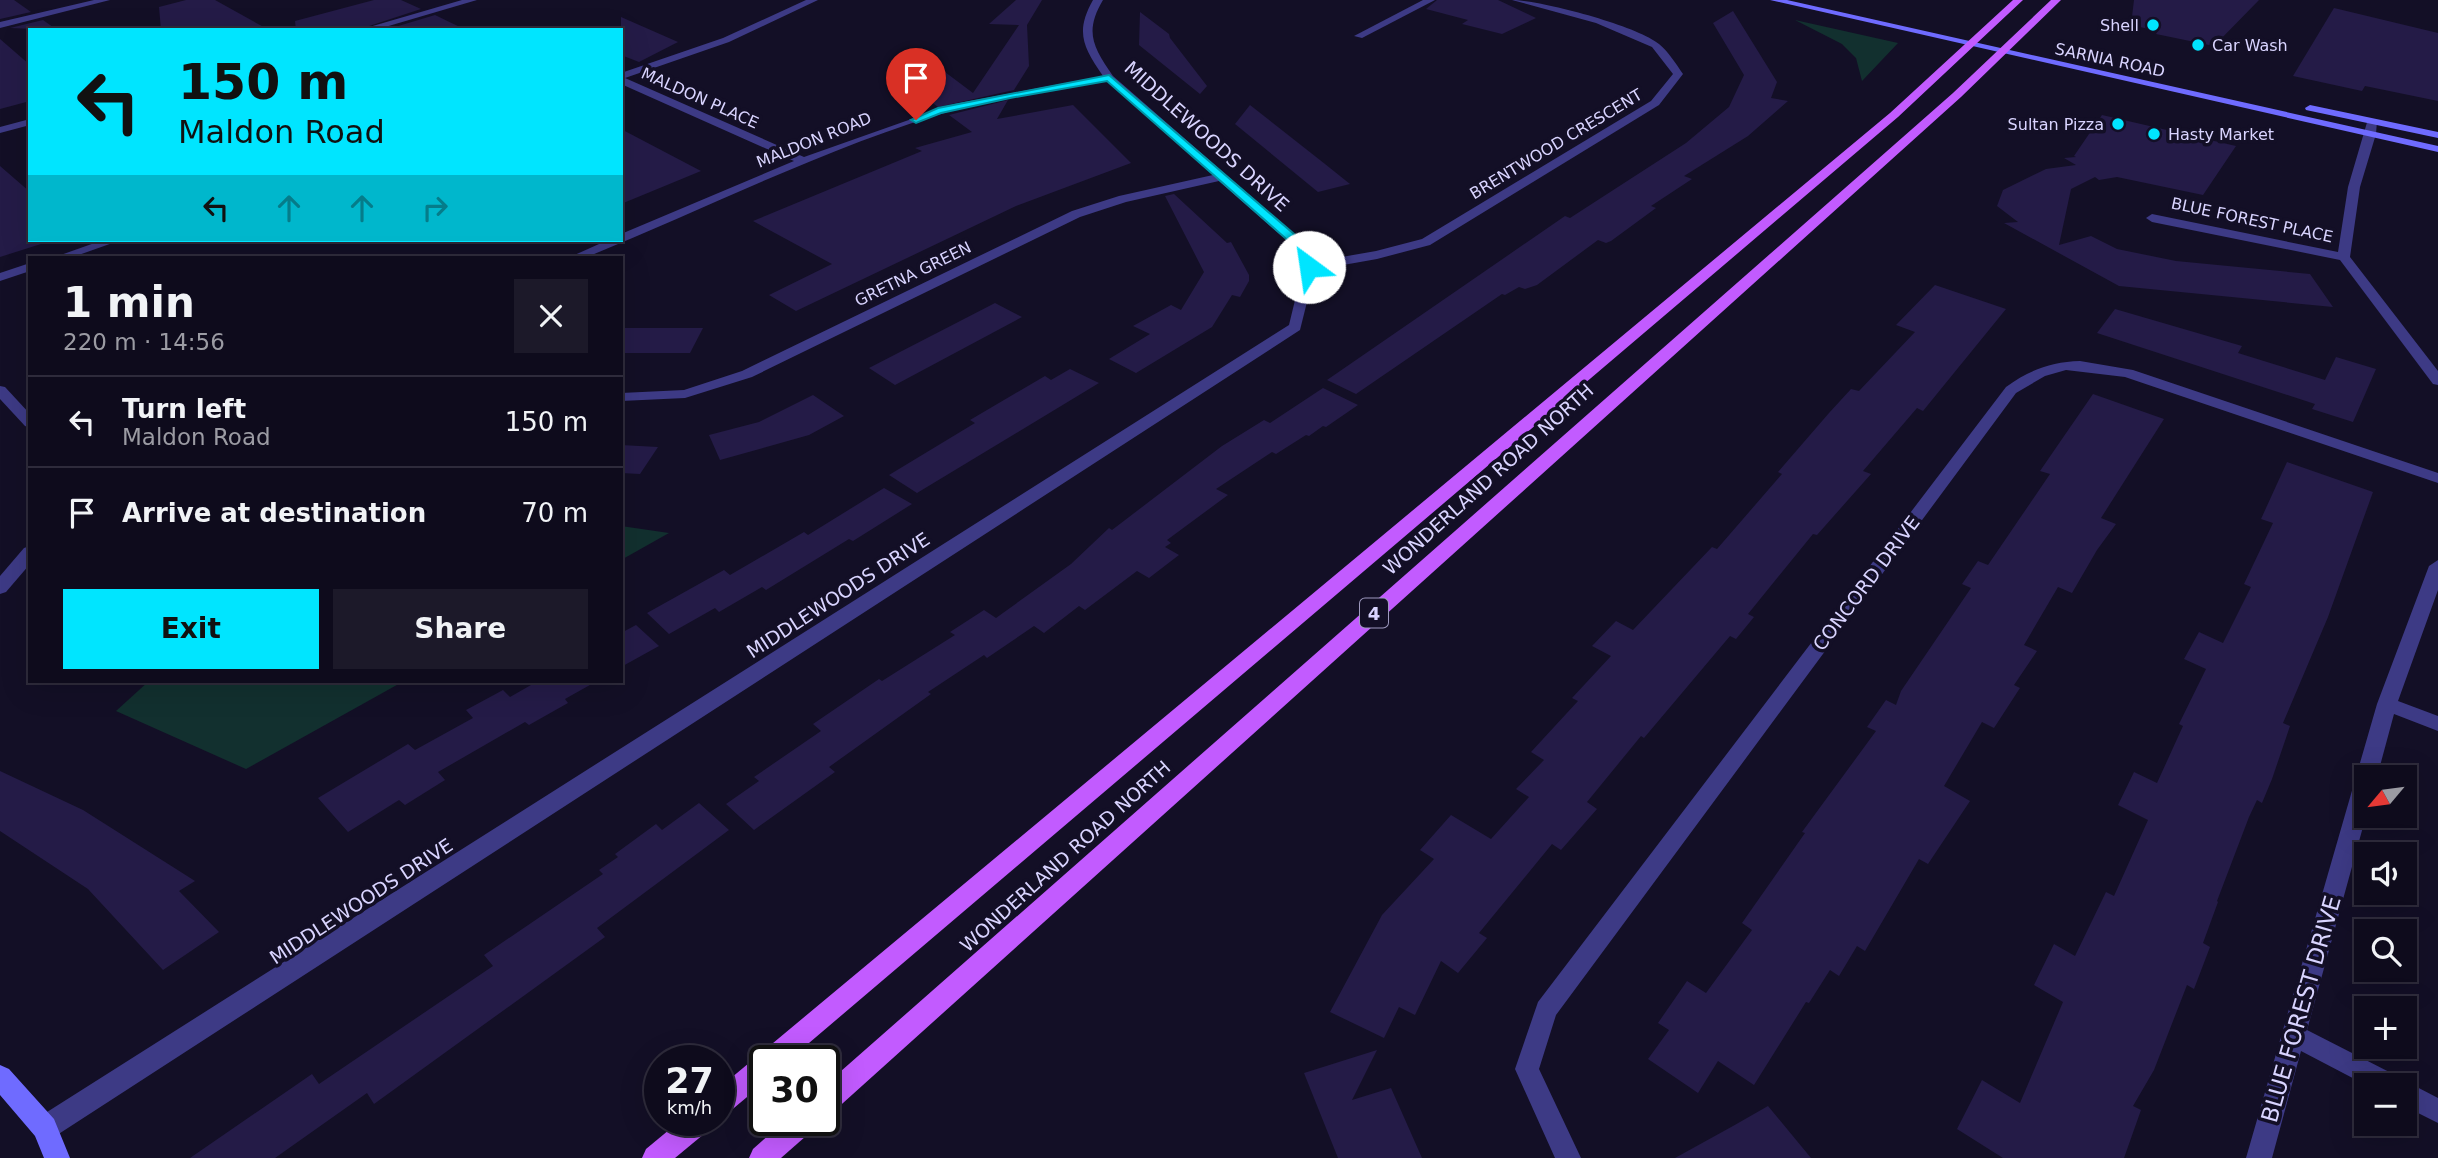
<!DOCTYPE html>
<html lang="en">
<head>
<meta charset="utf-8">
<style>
	:root { --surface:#0e0b1c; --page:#1c1929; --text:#f1f3f6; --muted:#9b9ba3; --line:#2e2b3b; --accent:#00e5ff }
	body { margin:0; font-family:"DejaVu Sans",sans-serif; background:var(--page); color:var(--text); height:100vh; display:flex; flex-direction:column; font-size:26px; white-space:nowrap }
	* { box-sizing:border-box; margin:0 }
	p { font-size:23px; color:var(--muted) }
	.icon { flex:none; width:38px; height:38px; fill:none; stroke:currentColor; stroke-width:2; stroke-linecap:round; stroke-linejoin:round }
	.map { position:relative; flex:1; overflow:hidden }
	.details { position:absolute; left:28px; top:256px; width:595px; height:427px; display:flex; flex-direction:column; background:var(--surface); border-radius:0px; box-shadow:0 7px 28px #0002,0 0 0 2px var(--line) }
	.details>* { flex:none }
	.banner { position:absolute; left:28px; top:28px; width:595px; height:214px; border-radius:0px; box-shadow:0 7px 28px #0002,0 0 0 2px var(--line); background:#00e5ff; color:#111; overflow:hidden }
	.needle { width:46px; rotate:241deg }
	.fabs { position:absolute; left:2354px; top:765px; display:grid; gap:14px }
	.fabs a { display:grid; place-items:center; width:63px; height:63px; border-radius:0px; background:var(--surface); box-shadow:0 7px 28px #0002,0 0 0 2px var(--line); font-size:35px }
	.speed { position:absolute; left:644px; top:1045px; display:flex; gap:14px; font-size:35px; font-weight:700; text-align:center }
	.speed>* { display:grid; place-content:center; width:91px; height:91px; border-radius:50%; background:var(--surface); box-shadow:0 7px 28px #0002,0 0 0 2px var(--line); line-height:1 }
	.speed small { font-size:18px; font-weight:400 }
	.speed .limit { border:4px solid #111; border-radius:10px; background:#fff; color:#111 }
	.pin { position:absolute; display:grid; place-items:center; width:60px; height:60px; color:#fff; margin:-72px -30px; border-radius:50% 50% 50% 0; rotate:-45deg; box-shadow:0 0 7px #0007 }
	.pin .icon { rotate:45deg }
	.me { position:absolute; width:77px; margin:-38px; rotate:329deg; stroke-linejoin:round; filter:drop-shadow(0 0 5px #0008) }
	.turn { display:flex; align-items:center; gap:24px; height:147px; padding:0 35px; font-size:32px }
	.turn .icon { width:91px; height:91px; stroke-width:2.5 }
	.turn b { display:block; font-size:49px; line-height:60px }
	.lanes { display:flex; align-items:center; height:66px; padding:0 35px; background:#0003; justify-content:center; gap:35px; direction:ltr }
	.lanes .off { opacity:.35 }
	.round { display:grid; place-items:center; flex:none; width:74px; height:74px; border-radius:0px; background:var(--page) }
	.overview { display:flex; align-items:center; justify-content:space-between; height:119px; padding:0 35px }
	h1 { font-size:42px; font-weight:700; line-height:52px }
	.primary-button { display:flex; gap:14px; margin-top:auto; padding:14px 35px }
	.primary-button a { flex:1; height:80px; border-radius:0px; background:var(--accent); color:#111; font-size:28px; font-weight:700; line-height:80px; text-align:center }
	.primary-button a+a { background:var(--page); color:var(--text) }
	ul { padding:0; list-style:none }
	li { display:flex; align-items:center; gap:21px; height:91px; padding:0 35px; border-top:2px solid var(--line) }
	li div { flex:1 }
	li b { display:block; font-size:26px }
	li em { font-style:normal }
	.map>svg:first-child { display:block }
	.green { fill:#12302f }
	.building { fill:#241b47 }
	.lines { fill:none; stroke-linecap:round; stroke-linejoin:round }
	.street { fill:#3d3a85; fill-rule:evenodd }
	.secondary { fill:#6f6bff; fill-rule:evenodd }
	.primary { fill:#c25bff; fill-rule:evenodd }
	.route { fill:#00e5ff; stroke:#0095a6; stroke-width:2 }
	.poi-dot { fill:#00e5ff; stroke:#130f26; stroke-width:2.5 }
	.labels { text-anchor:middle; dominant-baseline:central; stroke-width:7; stroke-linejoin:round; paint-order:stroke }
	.far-poi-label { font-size:16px; fill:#d9d4ff; stroke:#130f26; text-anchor:end }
	.far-street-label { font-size:16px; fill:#d9d4ff; stroke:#130f26 }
	.shield { fill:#130f26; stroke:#9e99be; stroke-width:2 }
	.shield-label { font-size:18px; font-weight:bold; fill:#d9d4ff }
	.street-label { font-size:19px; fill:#d9d4ff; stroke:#130f26 }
	.near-street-label { font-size:23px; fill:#d9d4ff; stroke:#130f26 }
</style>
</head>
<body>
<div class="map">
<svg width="2438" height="1158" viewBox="0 0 2438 1158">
	<rect width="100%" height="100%" fill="#130f26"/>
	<g class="green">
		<path d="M1795 20 1898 43 1862 81 1856 58 1842 44Z"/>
		<path d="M621 526 669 533 621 560Z"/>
		<path d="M149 681H404L246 769 116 711Z"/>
	</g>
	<g class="building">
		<path d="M0 0H14L31 12 0 19Z"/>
		<path d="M186 0H215L269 30H161L159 7Z"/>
		<path d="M374 0H401L421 9 357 30H296L295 21Z"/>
		<path d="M1016 0H1042L1027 25 1029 66 1014 90 938 107 908 84 907 81 945 72 973 93 1019 25 989 24Z"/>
		<path d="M1437 0H1498L1536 18 1502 34 1462 24 1468 20 1426 9Z"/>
		<path d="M2134 0H2259L2214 46 2156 34 2158 31 2131 25Z"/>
		<path d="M2334 8 2438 33V101L2365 86 2362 91 2293 76Z"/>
		<path d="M1733 11 1777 82 1771 98 1788 101 1748 136 1684 176 1692 179 1651 206 1656 208 1611 241 1606 243 1598 240 1537 285 1525 289 1519 287 1505 295 1502 294 1356 394 1327 380 1565 216 1570 218 1686 143 1729 107 1744 75 1713 23Z"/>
		<path d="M1140 12 1169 34 1170 38 1207 86 1200 94 1139 45Z"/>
		<path d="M435 15 466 30H385Z"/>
		<path d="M621 17 678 42 639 62 621 55Z"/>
		<path d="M43 20 57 30 10 28Z"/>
		<path d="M0 39 30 65V101L0 109Z"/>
		<path d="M1008 100 997 119 1073 105 1131 163 1016 206 796 311 769 295 832 264 753 221 922 151 915 148 972 132 949 115Z"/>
		<path d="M1250 105 1325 164 1350 184 1318 192 1235 124Z"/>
		<path d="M2102 115 2236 146 2203 195 2117 177 2099 180 2095 177 2071 189 2059 245 2091 236 2117 249 2176 261 2310 274 2333 307 2119 286 2004 223 2018 222 1997 206 2003 190 2046 169 2076 165 2064 158 2076 157 2074 156Z"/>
		<path d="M621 129 701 171 621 204Z"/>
		<path d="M0 166 30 192V240H38L41 244 0 257Z"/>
		<path d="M1174 194 1227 243 1231 242 1249 275V281L1240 297 1232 295 1212 327 1136 373 1109 359 1150 334 1133 326 1171 305 1181 310 1204 272 1165 196Z"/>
		<path d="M1935 285 2006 309 1923 411 1917 408 1863 471 1871 474 1817 535 1813 534 1748 614 1754 617 1736 639 1730 636 1644 738 1641 736 1587 802 1597 809 1561 850 1552 844 1479 933 1487 938 1458 973 1441 961 1415 1015 1399 1007 1384 1038 1330 1012 1382 915 1434 859 1420 850 1451 815 1491 839 1529 797 1516 789 1544 760 1531 752 1578 701 1572 698 1611 656 1592 646 1616 621 1633 630 1712 547 1717 549 1782 474 1778 472 1829 413 1851 389 1859 391 1915 332 1896 325Z"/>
		<path d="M995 303 1022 317 895 385 869 368Z"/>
		<path d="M2115 309 2242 346 2238 353 2325 380 2336 357 2376 369 2353 422 2312 409 2315 404 2097 333Z"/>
		<path d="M621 328H703L690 353H621Z"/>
		<path d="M1070 369 1099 383 917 493 889 475 975 423 970 420 1045 376 1051 380Z"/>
		<path d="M1323 388 1358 405 1326 427 1323 426 1309 436 1306 435 1276 454 1272 452 1216 489 1228 495 1167 540 1171 543 1165 547 1179 555 1149 578 1137 571 1085 610 1079 606 1044 633 1034 626 987 658 984 655 928 692 931 694 829 767 835 772 754 830 726 804 759 781 754 777 821 731 813 724 879 679 882 681 955 635 950 632 984 610 996 618 1071 564 1109 528 1112 530 1222 446 1264 420 1270 423Z"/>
		<path d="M2093 394 2164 419 2101 518 2116 524 2097 550 2072 593 2058 587 2024 645 2037 651 2014 685 2020 688 1994 728 1982 722 1944 786 1970 801 1928 864 1919 859 1865 951 1857 946 1839 976 1830 970 1809 1003 1806 1002 1754 1085 1718 1061 1698 1093 1648 1059 1669 1030 1658 1023 1687 981 1706 993 1752 930 1742 923 1805 833 1802 832 1876 731 1867 727 1886 700 1896 705 1901 691 1971 588 1962 584 1978 561 1988 565 2050 474 2040 471Z"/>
		<path d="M813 395 844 416 809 435 720 460 709 435 759 422Z"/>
		<path d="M621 445 658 447 640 474 621 473Z"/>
		<path d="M2287 462 2373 492 2328 617 2283 723 2290 726 2272 779 2262 803 2257 800 2249 817 2217 901 2218 902 2203 943 2210 947 2194 989 2187 985 2154 1070 2133 1106 2141 1110 2124 1158H2003L1957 1129 1982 1080 2020 1103 2063 1002 2034 985 2054 944 2075 956 2106 892 2114 896 2148 820 2118 805 2134 772 2157 783 2183 726 2179 724 2206 669 2184 659 2199 632 2223 643 2251 587 2244 584 2273 523 2261 519Z"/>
		<path d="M884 488 912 504 853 541 849 539 766 590 762 587 719 612 715 608 669 634 647 613 724 570 730 575 804 532 808 535Z"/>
		<path d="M636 625 659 646 621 667V633Z"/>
		<path d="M538 681H597L565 699 568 703 529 725 525 722 438 772 445 780 405 805 399 800 348 832 318 798 408 744 415 750 473 718 466 710 503 690 510 697Z"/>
		<path d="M0 771 83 810 195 881 179 891 219 932 163 970 88 889 0 831Z"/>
		<path d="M699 803 729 830 597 928 605 937 374 1104 367 1093 275 1158H190L312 1074 319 1084 493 966 484 955 603 874 599 870 618 857 615 854 656 824 662 830Z"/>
		<path d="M1377 1050 1352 1100 1391 1088 1422 1158H1338L1304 1073Z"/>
		<path d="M1768 1106 1811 1158H1675L1733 1126Z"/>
	</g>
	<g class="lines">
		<g class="street">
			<path d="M94 0H110L0 28V22Z"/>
			<path d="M462 0H477L375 30H359Z"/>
			<path d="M806 0H818L729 42 625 78 804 157 954 104 1103 76C1083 47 1075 32 1093 0H1103C1084 32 1093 47 1113 76L1301 240 1313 262 1376 251 1422 239 1651 101 1673 74 1652 47 1596 23 1512 0C1541 0 1638 26 1659 44 1668 51 1676 64 1683 74L1659 105 1430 245 1377 259 1315 270 1300 330 54 1137 45 1140 36 1137 32 1128 36 1119 1289 325 1303 267 1292 245 1219 181 1126 202 1080 217 752 377 685 398 621 401V393L684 390 742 371 1072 211 1119 196 1213 175 1107 81C1058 90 1008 95 961 108 833 144 710 207 587 257H570L608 240H621V234L794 161 621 84V73L723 38Z"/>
			<path d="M1423 0H1435L1362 38 1354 36Z"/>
			<path d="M30 119V125L0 133V127Z"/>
			<path d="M2368 119 2377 121 2376 134 2360 187 2350 257 2438 371V385L2433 384 2340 260 2152 222 2146 218 2152 214 2338 252 2348 187Z"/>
			<path d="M103 240H121L73 257H55Z"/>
			<path d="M30 263V271L0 281V273Z"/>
			<path d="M2080 361 2133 370 2438 473V483L2125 377 2066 370 2045 376 2016 393 1556 1015 1539 1069 1581 1158H1555L1515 1069 1538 1002 2006 387C2029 370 2051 362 2080 361Z"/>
			<path d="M0 386 5 387 30 414V428L25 426 0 399Z"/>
			<path d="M30 546V564L6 592 0 594V576L24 548Z"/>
			<path d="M2438 560V590L2398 701 2438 716V731L2394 714 2377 777H2366V816L2307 1030 2399 1077 2401 1082 2413 1085 2438 1098V1123L2404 1106V1085H2366L2301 1051 2272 1158H2246L2377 704 2429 566Z"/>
		</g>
		<g class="secondary">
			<path d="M1770 0H1787L2438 146V152Z"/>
			<path d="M2310 105 2438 132V138L2306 110 2305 108Z"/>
			<path d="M0 1065 9 1069 54 1119 70 1158H44L35 1136 0 1095Z"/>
		</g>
		<g class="primary">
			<path d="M2013 0H2023L1898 117 789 1060H765V1082L728 1113 719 1116V1088L1890 113Z"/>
			<path d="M2051 0H2061L1961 97 833 1112 824 1115V1086L1953 93Z"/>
			<path d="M681 1120H714L710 1129 675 1158H642L646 1149Z"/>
			<path d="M786 1120H818L814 1129 781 1158H749L753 1149Z"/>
		</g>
	</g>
	<path class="route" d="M1109 75 1301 240 1315 267 1313 270H1304L1292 244 1107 81 1010 98 941 113 916 123 911 120 938 108Z"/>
	<g class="poi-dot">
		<circle cx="2153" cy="25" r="7"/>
		<circle cx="2198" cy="45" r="7"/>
		<circle cx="2118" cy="124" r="7"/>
		<circle cx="2154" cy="134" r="7"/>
	</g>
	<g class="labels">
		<g class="far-poi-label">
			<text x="2139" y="25">Shell</text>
			<text x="2212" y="45" text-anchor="start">Car Wash</text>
			<text x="2104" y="124">Sultan Pizza</text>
			<text x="2168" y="134" text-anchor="start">Hasty Market</text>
		</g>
		<g class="far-street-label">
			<text transform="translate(2110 60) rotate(12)">SARNIA ROAD</text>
			<text transform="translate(700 98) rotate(24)">MALDON PLACE</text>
			<text transform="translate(814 140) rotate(-22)">MALDON ROAD</text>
			<text transform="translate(1556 144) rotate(-31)">BRENTWOOD CRESCENT</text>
			<text transform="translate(2252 220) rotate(12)">BLUE FOREST PLACE</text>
			<text transform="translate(913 274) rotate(-26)">GRETNA GREEN</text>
		</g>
		<rect class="shield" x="1360" y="598.5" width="28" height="29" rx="5"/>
		<g class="shield-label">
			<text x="1374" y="613">4</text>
		</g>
		<g class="street-label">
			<text transform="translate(1207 136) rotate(42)">MIDDLEWOODS DRIVE</text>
			<text transform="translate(1488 479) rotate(-42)">WONDERLAND ROAD NORTH</text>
			<text transform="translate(1866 583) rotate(-53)">CONCORD DRIVE</text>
			<text transform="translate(838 595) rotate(-33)">MIDDLEWOODS DRIVE</text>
			<text transform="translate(1065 856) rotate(-42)">WONDERLAND ROAD NORTH</text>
			<text transform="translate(361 901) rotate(-33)">MIDDLEWOODS DRIVE</text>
		</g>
		<g class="near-street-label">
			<text transform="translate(2301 1009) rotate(-74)">BLUE FOREST DRIVE</text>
		</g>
	</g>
</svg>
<div class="fabs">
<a><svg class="needle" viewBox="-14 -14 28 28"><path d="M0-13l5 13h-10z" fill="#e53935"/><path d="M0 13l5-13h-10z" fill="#9b9ba3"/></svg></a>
<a><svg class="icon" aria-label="sound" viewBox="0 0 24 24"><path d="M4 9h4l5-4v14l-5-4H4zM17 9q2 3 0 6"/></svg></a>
<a><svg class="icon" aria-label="search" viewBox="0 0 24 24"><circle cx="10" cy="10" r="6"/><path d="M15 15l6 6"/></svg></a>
<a>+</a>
<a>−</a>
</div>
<div class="speed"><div>27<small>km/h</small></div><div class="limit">30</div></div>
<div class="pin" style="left:916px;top:120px;background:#d93025"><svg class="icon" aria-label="arrive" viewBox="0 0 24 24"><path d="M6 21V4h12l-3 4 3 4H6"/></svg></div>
<svg class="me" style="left:1309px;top:267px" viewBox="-20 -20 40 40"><circle r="19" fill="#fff"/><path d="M0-13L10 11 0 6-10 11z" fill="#00e5ff"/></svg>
<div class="banner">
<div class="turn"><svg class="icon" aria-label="left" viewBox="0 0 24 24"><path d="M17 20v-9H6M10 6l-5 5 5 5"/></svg><div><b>150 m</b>Maldon Road</div></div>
<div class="lanes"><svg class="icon" aria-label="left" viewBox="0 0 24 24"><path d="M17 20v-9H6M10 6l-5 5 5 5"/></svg><svg class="icon off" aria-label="ahead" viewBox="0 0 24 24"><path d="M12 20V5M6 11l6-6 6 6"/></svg><svg class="icon off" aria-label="ahead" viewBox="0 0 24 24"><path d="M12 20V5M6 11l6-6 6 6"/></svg><svg class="icon off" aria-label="right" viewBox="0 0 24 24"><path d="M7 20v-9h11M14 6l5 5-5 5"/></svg></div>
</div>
<section class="details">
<div class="overview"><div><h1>1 min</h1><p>220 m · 14:56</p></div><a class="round"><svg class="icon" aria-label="close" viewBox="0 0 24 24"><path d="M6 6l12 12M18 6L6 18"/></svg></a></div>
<ul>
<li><svg class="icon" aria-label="left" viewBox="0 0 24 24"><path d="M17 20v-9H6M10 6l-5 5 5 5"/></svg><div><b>Turn left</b><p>Maldon Road</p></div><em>150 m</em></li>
<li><svg class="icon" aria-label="arrive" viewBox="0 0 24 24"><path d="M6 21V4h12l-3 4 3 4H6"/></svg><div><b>Arrive at destination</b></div><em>70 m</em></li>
</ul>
<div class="primary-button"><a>Exit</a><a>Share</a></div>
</section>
</div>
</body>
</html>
